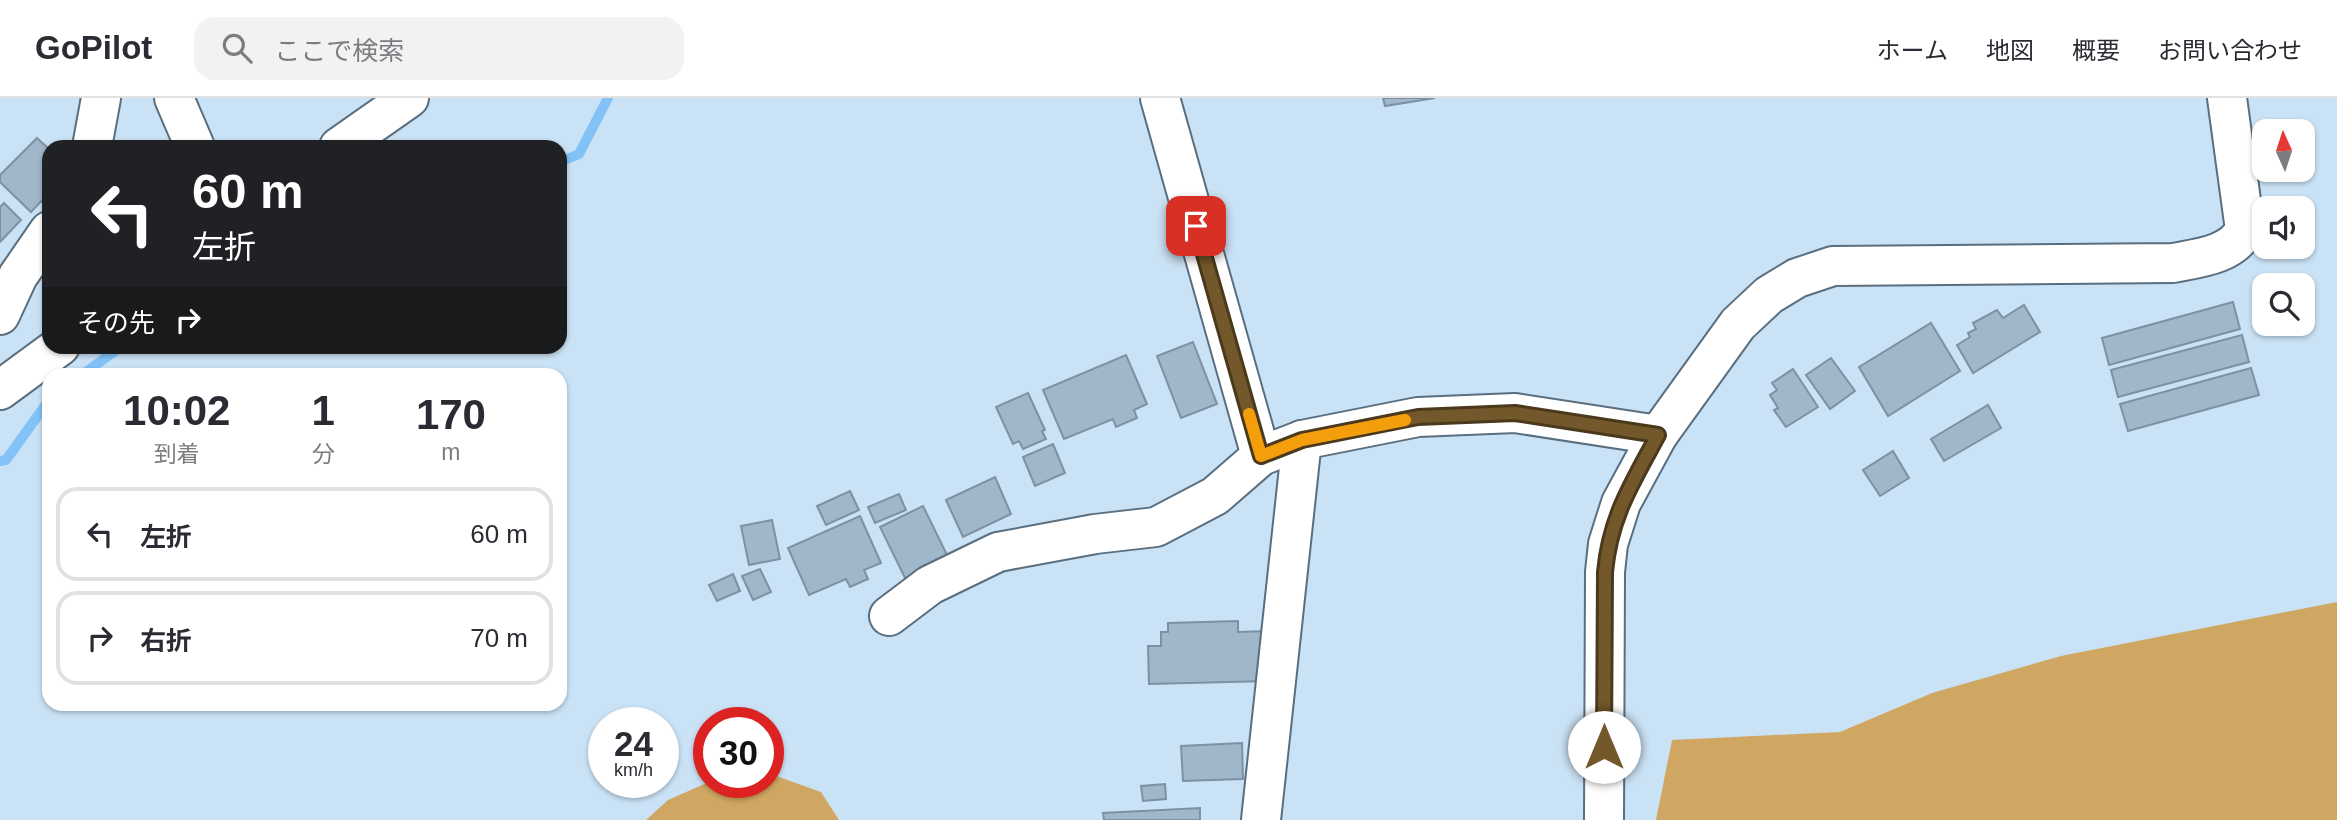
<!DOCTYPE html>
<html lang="ja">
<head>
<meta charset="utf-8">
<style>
	:root { --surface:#fff; --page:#f2f2f3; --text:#2b2b33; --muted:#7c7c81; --line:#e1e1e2 }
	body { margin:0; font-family:Helvetica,"Noto Sans JP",sans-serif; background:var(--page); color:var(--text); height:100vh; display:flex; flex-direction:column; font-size:26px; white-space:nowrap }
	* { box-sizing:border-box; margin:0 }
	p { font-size:23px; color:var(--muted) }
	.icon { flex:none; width:38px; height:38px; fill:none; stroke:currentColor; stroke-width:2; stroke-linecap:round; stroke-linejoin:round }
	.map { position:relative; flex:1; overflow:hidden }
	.sheet { position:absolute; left:42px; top:270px; width:525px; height:343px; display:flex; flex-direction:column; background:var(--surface); border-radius:21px; box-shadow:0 2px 5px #0004 }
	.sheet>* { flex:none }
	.top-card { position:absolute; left:42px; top:42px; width:525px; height:214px; border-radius:21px; box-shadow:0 2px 5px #0004; background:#202124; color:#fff; overflow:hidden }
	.needle { width:46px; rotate:357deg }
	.tools { position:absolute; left:2252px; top:21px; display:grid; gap:14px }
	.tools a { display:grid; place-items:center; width:63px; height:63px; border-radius:14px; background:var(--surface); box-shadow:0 2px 5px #0004; font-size:35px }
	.speed { position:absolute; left:588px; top:609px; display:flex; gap:14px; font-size:35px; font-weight:700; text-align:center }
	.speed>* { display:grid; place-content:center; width:91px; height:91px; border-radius:50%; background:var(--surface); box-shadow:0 2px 5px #0004; line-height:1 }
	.speed small { font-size:18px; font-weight:400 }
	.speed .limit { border:10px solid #d22; background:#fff; color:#111 }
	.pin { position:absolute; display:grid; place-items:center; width:60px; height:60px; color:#fff; margin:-30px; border-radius:14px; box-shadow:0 4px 10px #0006 }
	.me { position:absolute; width:77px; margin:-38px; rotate:0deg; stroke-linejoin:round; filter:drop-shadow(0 0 5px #0008) }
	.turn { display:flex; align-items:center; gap:24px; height:147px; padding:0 35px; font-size:32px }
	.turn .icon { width:91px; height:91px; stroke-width:2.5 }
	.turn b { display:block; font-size:49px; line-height:60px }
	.then { display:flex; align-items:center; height:66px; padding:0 35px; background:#0003; gap:14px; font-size:26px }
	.eta { display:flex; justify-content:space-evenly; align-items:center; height:119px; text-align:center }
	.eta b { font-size:42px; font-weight:700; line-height:49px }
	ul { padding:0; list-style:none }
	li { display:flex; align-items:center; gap:21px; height:94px; margin:0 14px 10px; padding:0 21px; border:4px solid var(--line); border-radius:21px }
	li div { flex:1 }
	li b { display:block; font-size:26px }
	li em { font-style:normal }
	header { display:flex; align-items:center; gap:42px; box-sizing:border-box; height:98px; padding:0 35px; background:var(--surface); border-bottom:2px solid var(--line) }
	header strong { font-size:33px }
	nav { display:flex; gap:38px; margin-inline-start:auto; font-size:24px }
	.search { width:490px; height:63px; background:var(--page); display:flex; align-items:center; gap:18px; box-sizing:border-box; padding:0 24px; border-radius:21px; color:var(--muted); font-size:26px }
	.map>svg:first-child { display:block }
	.green { fill:#d0a762 }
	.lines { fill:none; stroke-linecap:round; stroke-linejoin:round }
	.stream { stroke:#82c2f6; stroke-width:10 }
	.building { fill:#a0b6c9; stroke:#7c91a3; stroke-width:2 }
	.minor-casing { stroke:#596e7f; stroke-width:42 }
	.minor { stroke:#fff; stroke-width:38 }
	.route-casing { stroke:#4b391c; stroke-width:18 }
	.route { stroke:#73582b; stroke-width:12 }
	.slow { stroke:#f59e0b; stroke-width:12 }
</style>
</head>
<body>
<header>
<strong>GoPilot</strong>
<div class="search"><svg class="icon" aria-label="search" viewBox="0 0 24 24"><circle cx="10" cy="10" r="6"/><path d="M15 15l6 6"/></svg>ここで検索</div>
<nav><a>ホーム</a><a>地図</a><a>概要</a><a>お問い合わせ</a></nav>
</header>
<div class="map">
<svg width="2337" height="722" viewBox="0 0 2337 722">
	<rect width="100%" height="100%" fill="#cae2f5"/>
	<g class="green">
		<path d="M2337 504V722H1656L1672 642 1840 634 1932 595 2061 558Z"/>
		<path d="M768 675 821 694 839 722H646L668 702 709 684H768Z"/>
	</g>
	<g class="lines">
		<g class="stream">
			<path d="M560 64 579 56 608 0"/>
			<path d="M83 276 122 248"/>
			<path d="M0 363 6 362 49 302"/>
		</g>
	</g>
	<g class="building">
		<path d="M1383 0H1435L1385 8Z"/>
		<path d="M37 40 49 51V95L31 114 0 84V77Z"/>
		<path d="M4 105 21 122 0 144V109Z"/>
		<path d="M2233 204 2240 231 2109 267 2102 240Z"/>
		<path d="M2024 207 2040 234 1973 275 1957 247 1970 239 1968 235 1976 231 1973 225 1997 212 2003 220Z"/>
		<path d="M1931 225 1960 273 1888 318 1859 269Z"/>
		<path d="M2242 237 2249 264 2118 299 2111 272Z"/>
		<path d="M1193 244 1217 306 1181 320 1157 258Z"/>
		<path d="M1126 257 1147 306 1134 312 1137 320 1116 329 1113 321 1064 341 1043 292Z"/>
		<path d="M1831 260 1855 293 1830 311 1806 277Z"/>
		<path d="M2251 270 2259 297 2128 333 2120 306Z"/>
		<path d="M1793 271 1818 309 1786 329 1774 312 1778 310 1770 297 1777 292 1772 285Z"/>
		<path d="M1028 295 1045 332 1042 333 1046 341 1023 351 1019 343 1013 346 996 309Z"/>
		<path d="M1988 307 2001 330 1944 363 1931 341Z"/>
		<path d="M1053 346 1065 375 1035 388 1023 359Z"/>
		<path d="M1893 353 1909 380 1880 398 1863 372Z"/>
		<path d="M995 379 1011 416 963 439 946 402Z"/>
		<path d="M850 393 859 412 826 427 817 408Z"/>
		<path d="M899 396 906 412 875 425 868 409Z"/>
		<path d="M923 408 949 461 905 480 880 429Z"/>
		<path d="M860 418 881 465 864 472 868 481 850 489 846 481 809 497 788 450Z"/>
		<path d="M772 422 780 461 749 467 741 428Z"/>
		<path d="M760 471 771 494 753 502 742 478Z"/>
		<path d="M733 476 740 493 717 503 709 487Z"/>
		<path d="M1238 523V534L1268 533 1269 583 1149 586 1148 548H1161V534H1168V525Z"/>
		<path d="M1242 645 1243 681 1183 683 1181 648Z"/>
		<path d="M1165 686 1166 701 1143 703 1141 688Z"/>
		<path d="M1200 710V722H1104L1103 715Z"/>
	</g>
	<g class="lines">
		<defs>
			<g id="minor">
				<path d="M174 0 195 49"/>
				<path d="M1160 0 1261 358"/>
				<path d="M92 49 101 0"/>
				<path d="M339 49 409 0"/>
				<path d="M0 217 18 178 49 133"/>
				<path d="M0 292 60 248"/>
				<path d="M889 518 930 487 998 454 1095 436 1156 429 1215 398 1261 358 1302 342 1418 319 1515 315 1658 337"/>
				<path d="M1261 722 1302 342"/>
				<path d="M1604 722 1605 474 1608 446 1621 405 1658 337 1738 226 1769 197 1797 180 1833 168 2173 165C2199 160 2232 157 2245 132L2227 0"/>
			</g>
		</defs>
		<use href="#minor" class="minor-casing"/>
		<use href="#minor" class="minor"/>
	</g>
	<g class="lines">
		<defs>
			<path id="route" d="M1196 128 1261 358 1302 342 1418 319 1515 315 1658 337C1632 385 1610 419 1605 474L1604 649"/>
		</defs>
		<use href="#route" class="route-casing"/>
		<use href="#route" class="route"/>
		<path class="slow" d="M1249 316 1261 358 1302 342 1405 322"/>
	</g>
</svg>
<div class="tools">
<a><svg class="needle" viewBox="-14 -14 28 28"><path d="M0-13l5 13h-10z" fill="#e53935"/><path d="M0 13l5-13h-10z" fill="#7c7c81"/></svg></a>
<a><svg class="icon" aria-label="sound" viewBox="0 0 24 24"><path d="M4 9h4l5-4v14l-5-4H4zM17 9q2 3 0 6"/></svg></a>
<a><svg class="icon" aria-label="search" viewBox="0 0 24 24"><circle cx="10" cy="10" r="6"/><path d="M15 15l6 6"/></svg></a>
</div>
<div class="speed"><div>24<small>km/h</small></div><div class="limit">30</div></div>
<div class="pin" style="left:1196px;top:128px;background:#d93025"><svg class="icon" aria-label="arrive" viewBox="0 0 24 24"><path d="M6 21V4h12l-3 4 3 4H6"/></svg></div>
<svg class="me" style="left:1604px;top:649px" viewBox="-20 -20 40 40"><circle r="19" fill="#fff"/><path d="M0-13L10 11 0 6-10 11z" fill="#73582b"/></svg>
<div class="top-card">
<div class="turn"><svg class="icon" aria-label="left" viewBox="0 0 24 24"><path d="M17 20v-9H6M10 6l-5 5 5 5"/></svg><div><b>60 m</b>左折</div></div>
<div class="then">その先<svg class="icon" aria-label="right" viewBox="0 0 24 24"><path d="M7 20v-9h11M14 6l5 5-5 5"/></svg></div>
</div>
<section class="sheet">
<div class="eta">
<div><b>10:02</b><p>到着</p></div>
<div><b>1</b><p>分</p></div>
<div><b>170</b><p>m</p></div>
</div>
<ul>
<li><svg class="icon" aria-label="left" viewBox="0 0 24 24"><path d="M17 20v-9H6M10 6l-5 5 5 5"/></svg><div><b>左折</b></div><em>60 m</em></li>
<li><svg class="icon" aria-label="right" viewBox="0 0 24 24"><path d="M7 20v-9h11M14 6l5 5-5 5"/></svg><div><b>右折</b></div><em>70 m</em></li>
</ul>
</section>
</div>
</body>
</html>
